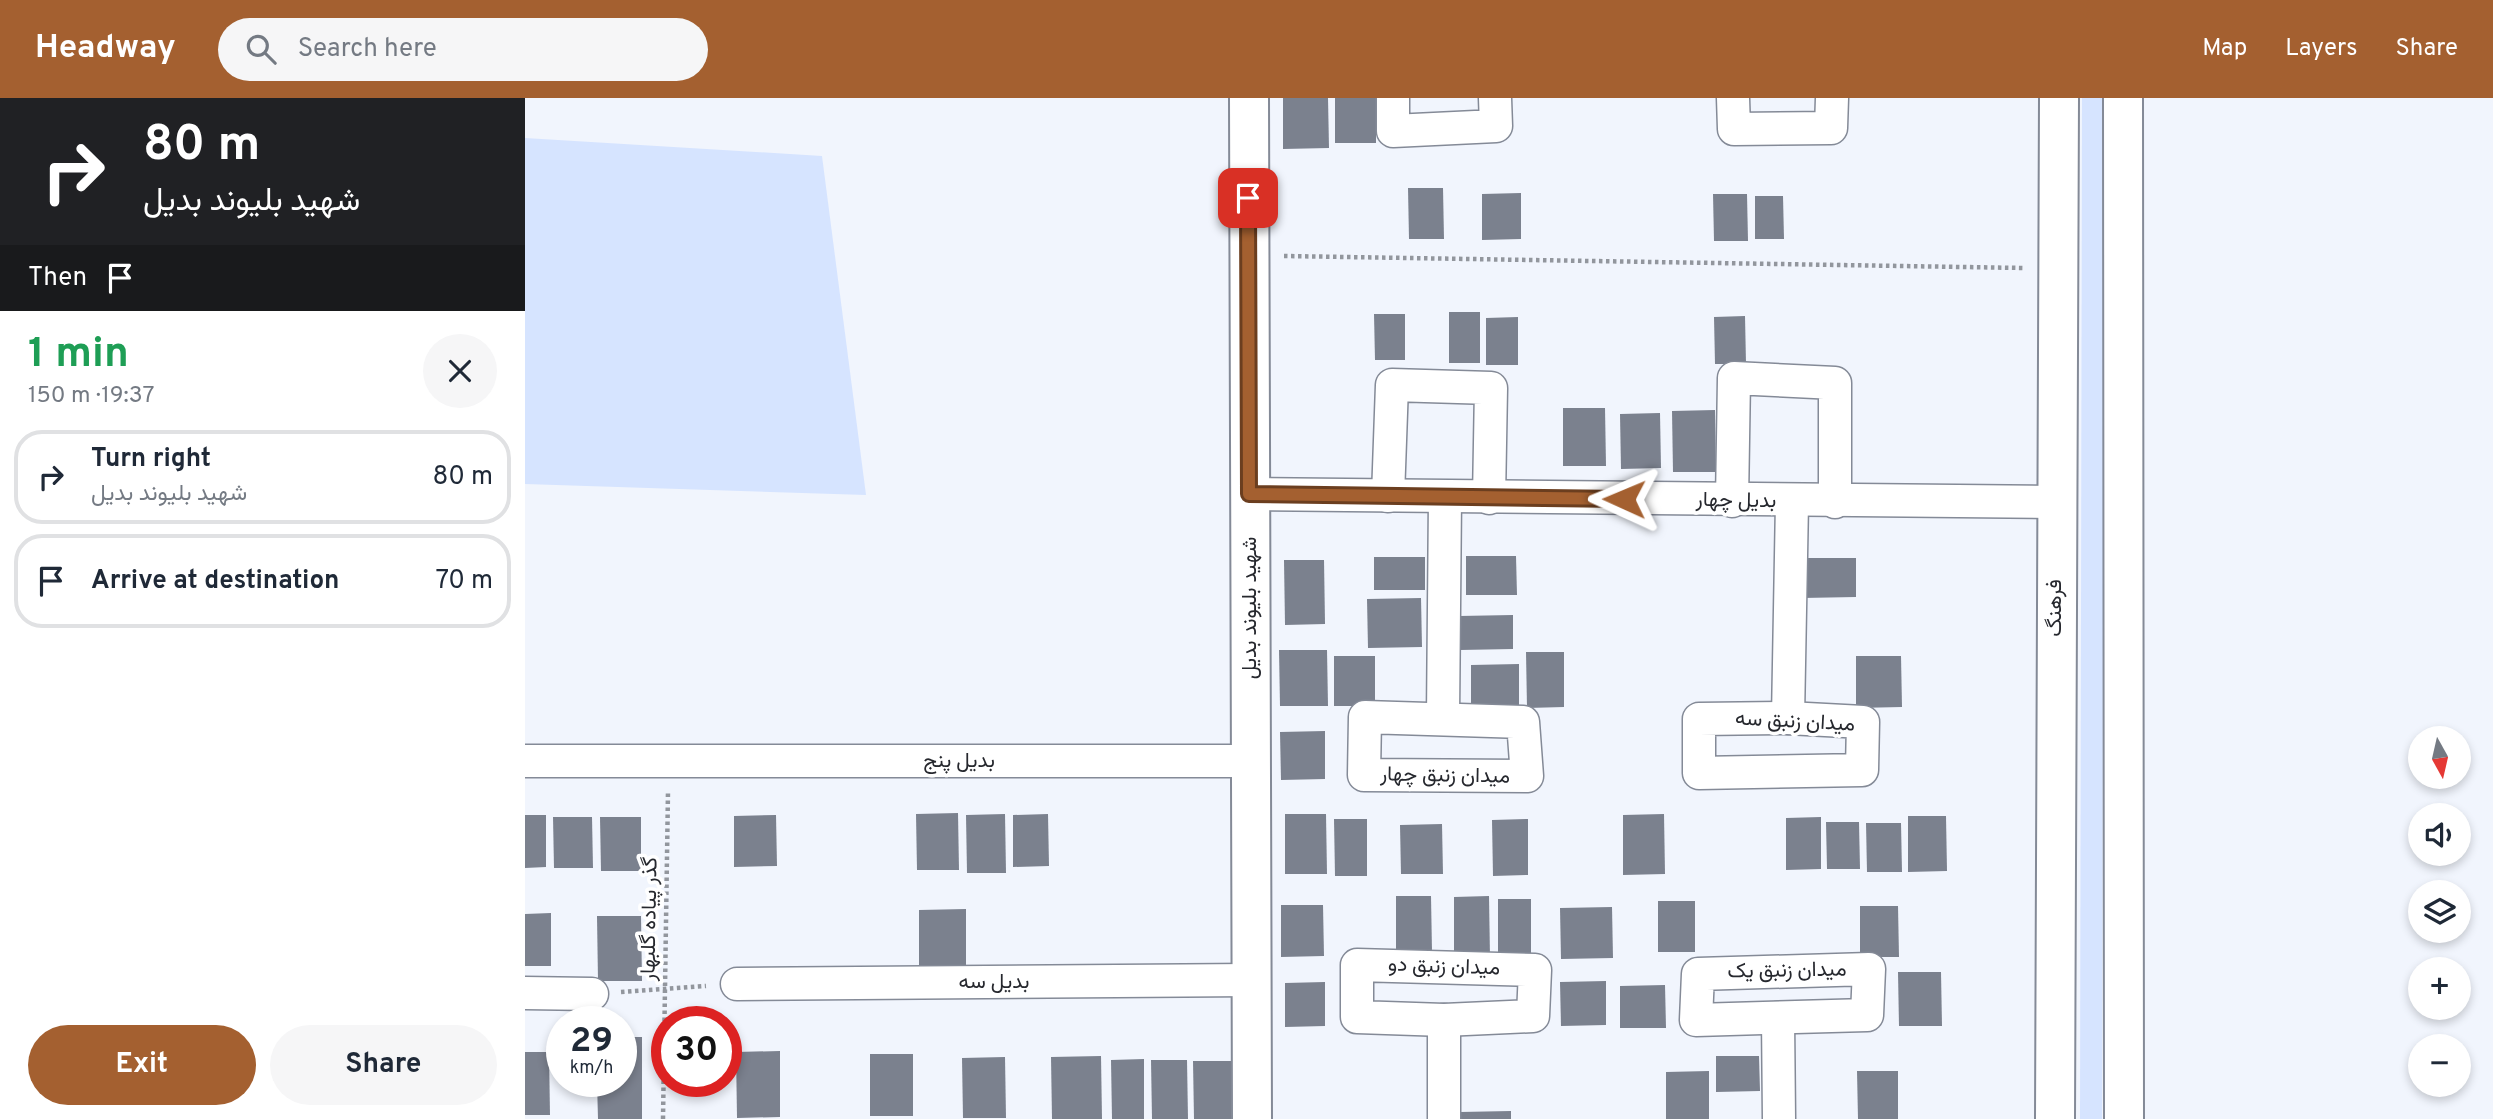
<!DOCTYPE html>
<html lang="en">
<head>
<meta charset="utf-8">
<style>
	:root { --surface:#fff; --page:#f6f6f7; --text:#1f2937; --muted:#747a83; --line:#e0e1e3; --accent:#a46030 }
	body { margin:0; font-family:Overpass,Vazirmatn,sans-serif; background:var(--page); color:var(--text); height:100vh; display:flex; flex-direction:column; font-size:26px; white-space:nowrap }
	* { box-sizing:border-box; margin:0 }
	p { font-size:23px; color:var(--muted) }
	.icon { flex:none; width:38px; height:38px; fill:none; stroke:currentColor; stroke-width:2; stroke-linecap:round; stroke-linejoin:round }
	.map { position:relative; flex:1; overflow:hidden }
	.panel { display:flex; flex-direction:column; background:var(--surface); width:525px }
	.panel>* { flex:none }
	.guide { background:#202124; color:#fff; overflow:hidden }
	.needle { width:46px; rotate:172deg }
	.buttons { position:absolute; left:1883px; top:628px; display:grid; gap:14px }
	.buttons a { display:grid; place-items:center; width:63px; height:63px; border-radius:50%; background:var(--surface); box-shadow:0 4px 10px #0003; font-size:35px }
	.speed { position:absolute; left:21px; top:908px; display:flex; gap:14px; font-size:35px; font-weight:700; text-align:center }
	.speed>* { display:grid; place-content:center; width:91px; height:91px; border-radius:50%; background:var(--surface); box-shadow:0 4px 10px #0003; line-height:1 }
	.speed small { font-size:18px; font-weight:400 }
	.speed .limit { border:10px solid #d22; background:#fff; color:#111 }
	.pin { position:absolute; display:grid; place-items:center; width:60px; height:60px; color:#fff; margin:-30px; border-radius:14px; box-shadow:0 4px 10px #0006 }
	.me { position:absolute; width:77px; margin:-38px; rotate:271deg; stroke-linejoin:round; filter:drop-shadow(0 0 5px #0008) }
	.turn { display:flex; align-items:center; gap:24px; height:147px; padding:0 28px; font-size:32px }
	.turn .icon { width:91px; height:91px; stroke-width:2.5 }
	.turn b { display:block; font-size:49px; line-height:60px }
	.then { display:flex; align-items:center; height:66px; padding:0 28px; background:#0003; gap:14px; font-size:26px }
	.round { display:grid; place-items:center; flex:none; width:74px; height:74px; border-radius:37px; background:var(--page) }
	.summary { display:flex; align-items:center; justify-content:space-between; height:119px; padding:0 28px }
	h1 { font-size:42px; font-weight:700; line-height:52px; color:#1e9e55 }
	.action { display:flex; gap:14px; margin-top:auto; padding:14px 28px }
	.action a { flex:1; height:80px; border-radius:42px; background:var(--accent); color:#fff; font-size:28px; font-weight:700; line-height:80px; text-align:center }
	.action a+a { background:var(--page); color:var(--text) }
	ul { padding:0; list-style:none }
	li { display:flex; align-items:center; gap:21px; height:94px; margin:0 14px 10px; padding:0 14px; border:4px solid var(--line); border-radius:28px }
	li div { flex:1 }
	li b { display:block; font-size:26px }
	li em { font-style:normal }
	header { display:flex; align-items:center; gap:42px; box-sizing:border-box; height:98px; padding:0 35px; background:var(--accent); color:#fff }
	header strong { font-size:33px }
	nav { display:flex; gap:38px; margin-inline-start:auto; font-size:24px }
	.search { width:490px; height:63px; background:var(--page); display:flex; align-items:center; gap:18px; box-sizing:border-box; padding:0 24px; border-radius:38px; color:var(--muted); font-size:26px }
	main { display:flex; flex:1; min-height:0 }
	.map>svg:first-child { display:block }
	.green { fill:#d6e4ff }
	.building { fill:#7b818e }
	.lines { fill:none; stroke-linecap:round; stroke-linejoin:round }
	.minor-casing { stroke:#848a97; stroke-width:35 }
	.tertiary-casing { stroke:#848a97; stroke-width:42 }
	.secondary-casing { stroke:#848a97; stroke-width:42 }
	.path { stroke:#92969d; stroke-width:4.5; stroke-dasharray:3.5 3.5; stroke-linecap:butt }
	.minor { stroke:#fff; stroke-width:32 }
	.tertiary { stroke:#fff; stroke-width:38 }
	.secondary { stroke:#fff; stroke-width:38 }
	.route-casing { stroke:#6b3e1f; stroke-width:18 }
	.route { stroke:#a46030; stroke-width:12 }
	.labels { text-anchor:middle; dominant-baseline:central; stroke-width:7; stroke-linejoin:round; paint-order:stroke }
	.street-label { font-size:21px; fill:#26282e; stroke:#fff }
</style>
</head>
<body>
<header>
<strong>Headway</strong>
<div class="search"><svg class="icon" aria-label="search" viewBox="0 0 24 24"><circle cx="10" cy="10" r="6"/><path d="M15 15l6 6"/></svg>Search here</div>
<nav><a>Map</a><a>Layers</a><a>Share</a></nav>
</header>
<main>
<section class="panel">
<div class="guide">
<div class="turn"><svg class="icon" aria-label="right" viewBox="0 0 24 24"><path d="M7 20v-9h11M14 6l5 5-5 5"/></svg><div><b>80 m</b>شهید بلیوند بدیل</div></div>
<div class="then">Then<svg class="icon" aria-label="arrive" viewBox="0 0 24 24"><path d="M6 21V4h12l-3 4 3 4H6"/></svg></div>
</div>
<div class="summary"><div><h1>1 min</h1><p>150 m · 19:37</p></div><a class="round"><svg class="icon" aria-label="close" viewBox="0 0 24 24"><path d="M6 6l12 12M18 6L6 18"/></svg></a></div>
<ul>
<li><svg class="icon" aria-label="right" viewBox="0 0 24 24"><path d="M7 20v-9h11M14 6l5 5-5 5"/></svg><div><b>Turn right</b><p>شهید بلیوند بدیل</p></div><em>80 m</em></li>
<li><svg class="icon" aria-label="arrive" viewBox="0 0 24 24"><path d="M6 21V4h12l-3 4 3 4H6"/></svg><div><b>Arrive at destination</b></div><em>70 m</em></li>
</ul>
<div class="action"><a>Exit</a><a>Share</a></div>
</section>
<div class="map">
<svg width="1968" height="1021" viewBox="0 0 1968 1021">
	<rect width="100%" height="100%" fill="#f1f5fd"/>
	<g class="green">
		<path d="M1557 0H1579L1577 1021H1555Z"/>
		<path d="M0 40 297 58 341 397 0 386Z"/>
	</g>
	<g class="building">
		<path d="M758 0H803L804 50 758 51Z"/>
		<rect x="810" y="0" width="41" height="45"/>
		<path d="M883 90H918L919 141H884Z"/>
		<path d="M996 95V141L957 142V96Z"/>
		<path d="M1188 96H1222L1223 143H1189Z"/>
		<path d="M1230 98H1258L1259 141H1230Z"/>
		<rect x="924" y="214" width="31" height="51"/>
		<path d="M849 216H880V262H850Z"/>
		<path d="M1220 218 1221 266H1190L1189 219Z"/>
		<path d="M993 219V267H961V220Z"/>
		<path d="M1038 310H1080L1081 368H1038Z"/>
		<path d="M1190 312 1191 374H1148L1147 313Z"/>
		<path d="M1135 315 1136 370 1096 371 1095 316Z"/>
		<path d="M941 458H991L992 497H941Z"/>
		<rect x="849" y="459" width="51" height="33"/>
		<path d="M1277 460H1331V499L1277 500Z"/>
		<path d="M759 462H799L800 526 760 527Z"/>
		<path d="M896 500 897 549 843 550 842 501Z"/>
		<path d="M988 517V551L935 552 934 518Z"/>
		<path d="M754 552H802L803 608H755Z"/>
		<path d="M1001 554H1039V609L1002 610Z"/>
		<rect x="809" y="558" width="41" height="50"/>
		<path d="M1331 558H1376L1377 609 1331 610Z"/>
		<path d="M994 566V610L946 611V567Z"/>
		<path d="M800 633V681L756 682 755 634Z"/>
		<path d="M433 715 434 772H392L391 716Z"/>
		<path d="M480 716 481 775H442L441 717Z"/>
		<path d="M523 716 524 768 488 769V717Z"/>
		<path d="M760 716H801L802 776H760Z"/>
		<path d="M1139 716 1140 776 1098 777V717Z"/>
		<path d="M0 717H21V769L0 770Z"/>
		<path d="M251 717 252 768 209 769V718Z"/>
		<path d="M1383 718H1421L1422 773 1383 774Z"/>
		<path d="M28 719H67L68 770H29Z"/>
		<path d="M75 719H116V773H76Z"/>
		<path d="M1296 719V771L1261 772V720Z"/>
		<path d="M809 721H842V778H810Z"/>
		<path d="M1003 721V777L968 778 967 722Z"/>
		<path d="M1301 724H1334L1335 771H1302Z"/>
		<path d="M1341 725H1376L1377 774H1342Z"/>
		<path d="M917 726 918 776H876L875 727Z"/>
		<path d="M871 798H906L907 854H871Z"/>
		<path d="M964 798 965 860H929V799Z"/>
		<path d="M973 801H1006V859L973 860Z"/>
		<rect x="1133" y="803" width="37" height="51"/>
		<path d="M756 807H798L799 858 756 859Z"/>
		<path d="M1335 808H1373L1374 859H1335Z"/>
		<path d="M1087 809 1088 860 1036 861 1035 810Z"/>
		<path d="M441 811V872L394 873V812Z"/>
		<path d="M26 815V868H0V816Z"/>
		<path d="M72 818H116L117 883H73Z"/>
		<path d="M1373 874H1416L1417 928H1374Z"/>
		<path d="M1081 883V927L1036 928 1035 884Z"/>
		<path d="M800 884V928L760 929V885Z"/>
		<path d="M1140 887 1141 930H1095V888Z"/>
		<path d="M96 939H117V1021H73L72 984H96Z"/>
		<path d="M255 953V1019L212 1020 211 954Z"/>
		<path d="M0 954H24L25 1017H0Z"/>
		<rect x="345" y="956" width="43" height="62"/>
		<path d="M576 958 577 1021H527L526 959Z"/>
		<path d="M1191 958H1234L1235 993 1191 994Z"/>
		<path d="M480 959 481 1020H438L437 960Z"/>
		<path d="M619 961V1021H587L586 962Z"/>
		<path d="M626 962H662L663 1021H627Z"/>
		<path d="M668 963H709L710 1021H669Z"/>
		<path d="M1184 973V1021H1141V974Z"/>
		<path d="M1332 973H1373V1021H1333Z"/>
		<path d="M986 1013V1021H935V1014Z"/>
	</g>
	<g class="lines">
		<defs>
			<g id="minor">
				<path d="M868 0V33L971 28 970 0"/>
				<path d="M1208 0 1209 31 1306 30 1307 0"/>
				<path d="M724 396 1531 404"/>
				<path d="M863 398 867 287 966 290 964 400"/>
				<path d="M1207 403 1209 280 1310 285V404"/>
				<path d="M840 619 998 624 1002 678 839 677Z"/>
				<path d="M918 619 920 399"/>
				<path d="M1263 620 1338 624 1337 672 1174 675V621Z"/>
				<path d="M1263 620 1267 404"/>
				<path d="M0 663H725"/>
				<path d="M832 867 1010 872 1008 918 919 922 832 919Z"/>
				<path d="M1344 871 1342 917 1171 922 1173 876Z"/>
				<path d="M212 886 726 882"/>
				<path d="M0 895 67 896"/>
				<path d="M1253 920 1254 1021"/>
				<path d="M919 922V1021"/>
			</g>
			<path id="tertiary" d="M724 0 727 1021"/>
			<g id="secondary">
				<path d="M1598 0 1599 1021"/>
				<path d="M1530 1021 1534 0"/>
			</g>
		</defs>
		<use href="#minor" class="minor-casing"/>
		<use href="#tertiary" class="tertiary-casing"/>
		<use href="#secondary" class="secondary-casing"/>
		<g class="path">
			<path d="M759 158 1499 170"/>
			<path d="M96 894 181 888"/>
			<path d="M138 1021 143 693"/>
		</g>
		<use href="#minor" class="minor"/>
		<use href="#tertiary" class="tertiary"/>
		<use href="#secondary" class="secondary"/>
	</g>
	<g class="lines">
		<defs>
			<path id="route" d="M723 100 724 396 1099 401"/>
		</defs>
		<use href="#route" class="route-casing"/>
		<use href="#route" class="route"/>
	</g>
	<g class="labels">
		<g class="street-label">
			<text transform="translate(1211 403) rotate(1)">بدیل چهار</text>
			<text transform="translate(725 510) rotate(-90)">شهید بلیوند بدیل</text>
			<text transform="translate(1530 510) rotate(-90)">فرهنگ</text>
			<text transform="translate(1270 624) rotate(3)">میدان زنبق سه</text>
			<text x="434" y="663">بدیل پنج</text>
			<text transform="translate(920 678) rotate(1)">میدان زنبق چهار</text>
			<text transform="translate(125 821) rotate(-89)">گذر پیاده گلبهار</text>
			<text transform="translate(919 869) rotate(2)">میدان زنبق دو</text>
			<text transform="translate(1262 873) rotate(-1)">میدان زنبق یک</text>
			<text x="469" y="884">بدیل سه</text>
		</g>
	</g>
</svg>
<div class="buttons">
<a><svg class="needle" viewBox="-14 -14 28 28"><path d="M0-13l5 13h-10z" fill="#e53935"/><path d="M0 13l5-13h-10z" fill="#747a83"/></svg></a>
<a><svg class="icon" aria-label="sound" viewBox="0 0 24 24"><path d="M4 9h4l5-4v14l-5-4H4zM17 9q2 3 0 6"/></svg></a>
<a><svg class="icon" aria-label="layers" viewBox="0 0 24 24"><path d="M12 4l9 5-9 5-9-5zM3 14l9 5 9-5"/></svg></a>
<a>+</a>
<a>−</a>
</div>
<div class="speed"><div>29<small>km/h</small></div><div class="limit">30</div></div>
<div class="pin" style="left:723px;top:100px;background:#d93025"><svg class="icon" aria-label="arrive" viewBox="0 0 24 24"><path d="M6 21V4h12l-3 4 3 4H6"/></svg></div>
<svg class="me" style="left:1099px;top:401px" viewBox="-20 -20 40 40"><path d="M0-17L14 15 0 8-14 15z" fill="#a46030" stroke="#fff" stroke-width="4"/></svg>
</div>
</main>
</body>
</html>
